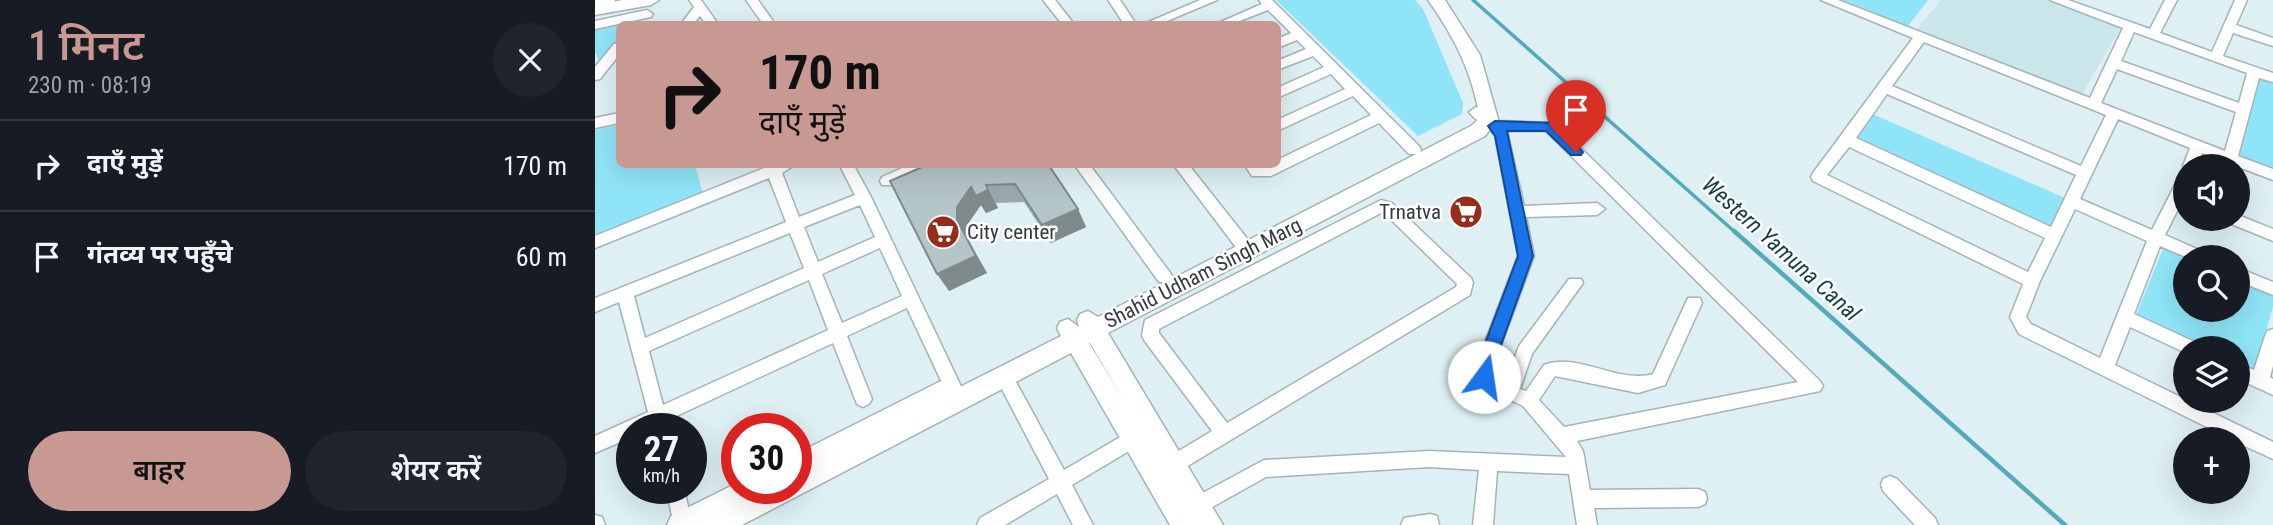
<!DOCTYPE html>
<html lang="hi">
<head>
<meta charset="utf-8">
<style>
	:root { --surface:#171b24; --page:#20242c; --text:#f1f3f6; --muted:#9ea1a6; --line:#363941; --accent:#c89993 }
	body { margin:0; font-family:"Roboto Condensed","Noto Sans Devanagari",sans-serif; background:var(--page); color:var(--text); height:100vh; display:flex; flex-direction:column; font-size:26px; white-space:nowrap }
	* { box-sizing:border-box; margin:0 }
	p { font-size:23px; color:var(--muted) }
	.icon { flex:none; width:38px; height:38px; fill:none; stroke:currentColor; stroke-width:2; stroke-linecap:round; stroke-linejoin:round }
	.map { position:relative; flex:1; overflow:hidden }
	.side { display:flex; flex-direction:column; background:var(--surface); width:595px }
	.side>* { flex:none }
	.hud { position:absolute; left:21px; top:21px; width:665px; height:147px; border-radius:10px; box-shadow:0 7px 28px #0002; background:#c89993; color:#111; overflow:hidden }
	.fabs { position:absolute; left:1578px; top:154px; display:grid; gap:14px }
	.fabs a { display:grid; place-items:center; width:77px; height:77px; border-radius:50%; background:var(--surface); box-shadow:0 7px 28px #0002; font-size:35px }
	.speed { position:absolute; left:21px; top:413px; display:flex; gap:14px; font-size:35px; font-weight:700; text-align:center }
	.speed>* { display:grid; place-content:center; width:91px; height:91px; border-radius:50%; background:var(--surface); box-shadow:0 7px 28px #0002; line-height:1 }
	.speed small { font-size:18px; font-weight:400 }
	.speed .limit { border:10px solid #d22; background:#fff; color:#111 }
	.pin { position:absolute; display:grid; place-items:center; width:60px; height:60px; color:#fff; margin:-72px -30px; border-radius:50% 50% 50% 0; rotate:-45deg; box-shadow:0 0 7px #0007 }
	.pin .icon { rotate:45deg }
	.me { position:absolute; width:77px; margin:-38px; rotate:14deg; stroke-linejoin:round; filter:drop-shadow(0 0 5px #0008) }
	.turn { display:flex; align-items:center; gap:24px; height:147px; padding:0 28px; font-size:32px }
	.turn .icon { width:91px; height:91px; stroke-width:2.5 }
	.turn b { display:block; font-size:49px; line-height:60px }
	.round { display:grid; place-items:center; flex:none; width:74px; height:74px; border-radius:37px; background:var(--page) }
	.headline { display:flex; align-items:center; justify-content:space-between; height:119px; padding:0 28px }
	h1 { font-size:42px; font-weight:600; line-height:52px; color:var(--accent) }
	.button { display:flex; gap:14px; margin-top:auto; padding:14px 28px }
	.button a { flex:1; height:80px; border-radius:42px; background:var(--accent); color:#111; font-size:28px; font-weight:600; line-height:80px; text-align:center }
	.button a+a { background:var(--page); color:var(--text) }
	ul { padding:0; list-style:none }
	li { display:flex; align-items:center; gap:21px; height:91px; padding:0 28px; border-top:2px solid var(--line) }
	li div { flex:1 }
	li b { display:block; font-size:26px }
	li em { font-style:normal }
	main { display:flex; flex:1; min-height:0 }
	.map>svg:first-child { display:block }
	.built { fill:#cbe6eb }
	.green { fill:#8fe5f7 }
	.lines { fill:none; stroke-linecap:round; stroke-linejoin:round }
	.stream-far1 { stroke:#52aabb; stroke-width:3.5 }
	.stream { stroke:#52aabb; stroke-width:4.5 }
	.street-casing { stroke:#a3b4b7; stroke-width:3 }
	.secondary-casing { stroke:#a3b4b7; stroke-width:3 }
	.primary-casing { stroke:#a3b4b7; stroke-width:4 }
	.street { fill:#fff; fill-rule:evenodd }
	.secondary { fill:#fff; fill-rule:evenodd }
	.primary { fill:#fff; fill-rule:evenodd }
	.wall { fill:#9ba9ac }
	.shaded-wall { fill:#7e8a8c }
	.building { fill:#b4c5c8; stroke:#7e8a8c; stroke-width:2 }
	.route { fill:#1a73e8; stroke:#114b97; stroke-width:2 }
	.labels { text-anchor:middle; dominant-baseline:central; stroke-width:5; stroke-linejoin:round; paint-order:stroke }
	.poi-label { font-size:21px; fill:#343b3c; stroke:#fff; text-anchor:end }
	.street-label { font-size:21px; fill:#343b3c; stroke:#fff }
	.water-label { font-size:23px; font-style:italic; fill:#153e46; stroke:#fff }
</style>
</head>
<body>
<main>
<section class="side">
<div class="headline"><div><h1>1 मिनट</h1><p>230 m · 08:19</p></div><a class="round"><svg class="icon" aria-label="close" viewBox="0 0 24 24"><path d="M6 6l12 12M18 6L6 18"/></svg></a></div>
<ul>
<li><svg class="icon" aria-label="right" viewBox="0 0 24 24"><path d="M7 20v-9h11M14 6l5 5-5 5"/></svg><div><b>दाएँ मुड़ें</b></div><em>170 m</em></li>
<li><svg class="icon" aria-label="arrive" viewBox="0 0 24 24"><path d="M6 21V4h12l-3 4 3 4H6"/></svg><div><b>गंतव्य पर पहुँचे</b></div><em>60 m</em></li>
</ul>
<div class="button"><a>बाहर</a><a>शेयर करें</a></div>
</section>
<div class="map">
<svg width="1678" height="525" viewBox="0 0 1678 525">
	<rect width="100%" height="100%" fill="#def0f4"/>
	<path class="built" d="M1346 0H1451L1526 27 1486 96 1321 30Z"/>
	<g class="green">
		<path d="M681 0H820L828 9 868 103 867 114 823 136Z"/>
		<path d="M1247 0H1333L1313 26Z"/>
		<path d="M41 19 37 24H24V39L5 63 0 52V28Z"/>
		<path d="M1666 77 1678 82V170L1640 155Z"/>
		<path d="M1275 113 1470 198 1455 229 1255 139Z"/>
		<path d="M24 125V164L100 165 108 194 0 237V130Z"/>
		<path d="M1569 246 1594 257H1591V310H1643V279L1678 294V307L1659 374 1643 366V348H1605L1540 318Z"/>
	</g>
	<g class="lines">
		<path class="stream-far1" d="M878 0 1141 233"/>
		<path class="stream" d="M1139 231 1470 525"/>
		<defs>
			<g id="street">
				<path d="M94 0H106L123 24H111L105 16 98 24H86L99 7Z"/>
				<path d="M151 0H163L180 24H168Z"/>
				<path d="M448 0H460L479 24H467Z"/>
				<path d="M513 0H525L541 24H529Z"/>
				<path d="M605 0H622L565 24H549Z"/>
				<path d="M664 0H677L824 146 826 150 824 154H814L784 123 676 176H657L649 164H664L666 167 682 164V160L776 115 758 96 682 131V120L750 89 736 74 682 98V88L729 67 718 56 682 70V61L711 49 702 40 682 48V39L696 33 673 10 637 24H621L667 4Z"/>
				<path d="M1226 0H1243L1495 98 1528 28 1455 0H1473L1555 29 1570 0H1582L1565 33 1617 52 1640 0H1652L1641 25 1678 38V46L1638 33 1628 56 1678 73V82L1664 78 1643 156 1678 169V180L1607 153 1602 166H1591L1590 170 1588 166 1595 148 1523 119 1485 199 1557 230 1584 177 1591 172V193L1570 235 1611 253 1613 257H1591L1565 246 1539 314 1602 343 1604 348H1591V353L1535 327 1520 365 1678 442V459L1643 443V439H1636L1424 334 1415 317 1428 284 1218 181 1216 177 1218 173 1318 38ZM1539 32 1652 73 1644 103 1526 61ZM1329 42 1511 115 1486 166 1297 86ZM1522 69 1641 112 1630 151 1506 103ZM1292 94 1481 175 1456 227 1261 138ZM1254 147 1450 238 1433 272 1232 175ZM1480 209 1552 241 1505 358 1436 324 1431 317 1445 281Z"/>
				<path d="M52 10 58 14 56 17 0 29V21Z"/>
				<path d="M24 43V55L5 79 0 80V67L19 44Z"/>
				<path d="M881 107 899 116 904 121 960 123 1225 381 1228 386 1225 391 982 441 988 451 995 490 1103 489 1110 492 1112 498 1110 504 1103 507 999 508 1002 525H982L974 474 902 471 898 525H878L884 470 834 467 671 477 603 515 596 518 589 515 586 509 589 503 669 460 834 451 971 457 928 406 887 387 879 370 923 256 900 135C892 126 881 121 874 112ZM912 131H951L1203 382 969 427 944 400 960 376 1043 393 1070 385 1107 303 1105 298H1093L1058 374C1022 384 984 352 949 365L931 391 925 389 937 354 988 283 986 279H974L924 346 910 382 900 377 897 370 939 256 931 217 1002 215 1010 209 1002 203 929 206Z"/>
				<path d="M24 113V123L0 128V118Z"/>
				<path d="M179 164H201L187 173 204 217 260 195 244 164H258L276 197 372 399 369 404 363 407 357 404 312 308 252 336 277 399 274 404 268 407 262 404 238 343 73 420 75 429H37V437L0 453V436L53 412 24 302 0 312V298L191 222 174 178 0 248V236ZM265 205 280 237 223 262 209 227ZM195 233 209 268 50 338 39 296ZM285 248 307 296 247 323 227 274ZM214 280 233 330 68 405 54 351Z"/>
				<path d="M316 164H337L297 185H287L285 181 287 177Z"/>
				<path d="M479 164H494L576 274 578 278 576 282H564Z"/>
				<path d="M578 164H593L658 246 660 250 658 254H646Z"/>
				<path d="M786 200 797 203 876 278 878 282 875 295 586 470 579 472 572 470 570 464 572 458 617 431 549 340 547 335 550 320ZM788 212 862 284 861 287 632 423 564 333V329Z"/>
				<path d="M1643 215 1678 229V241L1634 223 1632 219H1643Z"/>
				<path d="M1643 268 1678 282V295L1643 281Z"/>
				<path d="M1678 329V366L1675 377 1678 379V395L1643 379V364L1659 370 1670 336 1672 331Z"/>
				<path d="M409 369 415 371 469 470 532 433 538 431 544 433 547 439 544 445 477 485 498 525H478L462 494 410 525H382L385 518 454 479 400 376 403 371Z"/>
				<path d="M1295 476 1302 479 1340 518 1343 525H1320L1288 491 1286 485 1288 479Z"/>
				<path d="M71 488H89L97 525H79Z"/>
				<path d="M835 514 842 516 844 525H806L809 518Z"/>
				<path d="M0 515 7 517 10 525H0Z"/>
			</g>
			<g id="secondary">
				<path d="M28 0H64L56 5 0 15V5Z"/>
				<path d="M833 0H850L885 55 903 119 890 136 513 333 628 525H575L476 353 147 525H72L76 516 142 483V488H201V454L344 382 352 379 360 382 363 388 466 336 462 328 465 322 473 319 484 327 482 320 485 314 493 311 503 317 876 126 885 118C877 72 860 38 833 0ZM494 343H495L528 399Z"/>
			</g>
			<path id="primary" d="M0 0H20L18 4 0 8Z"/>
		</defs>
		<use href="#street" class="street-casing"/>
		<use href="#secondary" class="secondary-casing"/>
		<use href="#primary" class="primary-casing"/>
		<use href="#street" class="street"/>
		<use href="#secondary" class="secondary"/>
		<use href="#primary" class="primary"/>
	</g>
	<path class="wall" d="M334 164H453L483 209 491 227 456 243 429 202 401 203 403 208 391 213 386 205 372 225V238L392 273 354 291Z"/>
	<g class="shaded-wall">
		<path d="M391 185 403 208 391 213 386 205 372 225V238L392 273 354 291 342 274 362 220V207L376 187Z"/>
		<path d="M483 209 491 227 456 243 447 225Z"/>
	</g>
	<path class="building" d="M334 164H453L483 209 447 225 420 184 391 185 393 190 381 196 376 187 362 207V220L381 256 342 274 295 181Z"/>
	<path class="route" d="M900 121 960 123 988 152 986 155H976L951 131H912L938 256 897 370 898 377 889 385 883 383 880 370 923 256 900 136 893 126Z"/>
	<defs>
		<symbol id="supermarket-disc" viewBox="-11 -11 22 22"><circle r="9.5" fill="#962c19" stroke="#fff"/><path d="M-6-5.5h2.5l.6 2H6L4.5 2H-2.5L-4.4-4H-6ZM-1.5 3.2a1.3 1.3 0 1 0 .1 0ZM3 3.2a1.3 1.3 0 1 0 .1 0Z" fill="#fff"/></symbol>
	</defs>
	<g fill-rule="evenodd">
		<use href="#supermarket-disc" x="852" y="193" width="38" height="38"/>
		<use href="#supermarket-disc" x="329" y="213" width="38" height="38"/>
	</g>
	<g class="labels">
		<g class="poi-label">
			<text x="846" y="212">Trnatva</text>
			<text x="372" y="232" text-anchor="start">City center</text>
		</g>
		<g class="street-label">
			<text transform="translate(608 273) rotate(-27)">Shahid Udham Singh Marg</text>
		</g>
		<g class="water-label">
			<text transform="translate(1186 249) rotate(42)">Western Yamuna Canal</text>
		</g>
	</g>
</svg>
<div class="fabs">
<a><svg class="icon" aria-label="sound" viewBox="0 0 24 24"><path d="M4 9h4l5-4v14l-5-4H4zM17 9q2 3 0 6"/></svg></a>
<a><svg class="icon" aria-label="search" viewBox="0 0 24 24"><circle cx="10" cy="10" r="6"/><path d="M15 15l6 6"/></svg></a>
<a><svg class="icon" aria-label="layers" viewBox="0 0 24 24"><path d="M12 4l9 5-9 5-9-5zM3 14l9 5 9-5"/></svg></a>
<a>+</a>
</div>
<div class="speed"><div>27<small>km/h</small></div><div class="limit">30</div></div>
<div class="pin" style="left:981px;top:152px;background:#d93025"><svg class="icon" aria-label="arrive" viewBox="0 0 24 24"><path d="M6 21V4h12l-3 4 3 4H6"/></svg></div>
<svg class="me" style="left:889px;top:377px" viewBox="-20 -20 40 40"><circle r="19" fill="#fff"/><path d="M0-13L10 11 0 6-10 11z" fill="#1a73e8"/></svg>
<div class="hud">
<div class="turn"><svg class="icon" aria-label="right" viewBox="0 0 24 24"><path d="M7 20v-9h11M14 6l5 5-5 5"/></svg><div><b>170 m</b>दाएँ मुड़ें</div></div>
</div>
</div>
</main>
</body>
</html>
